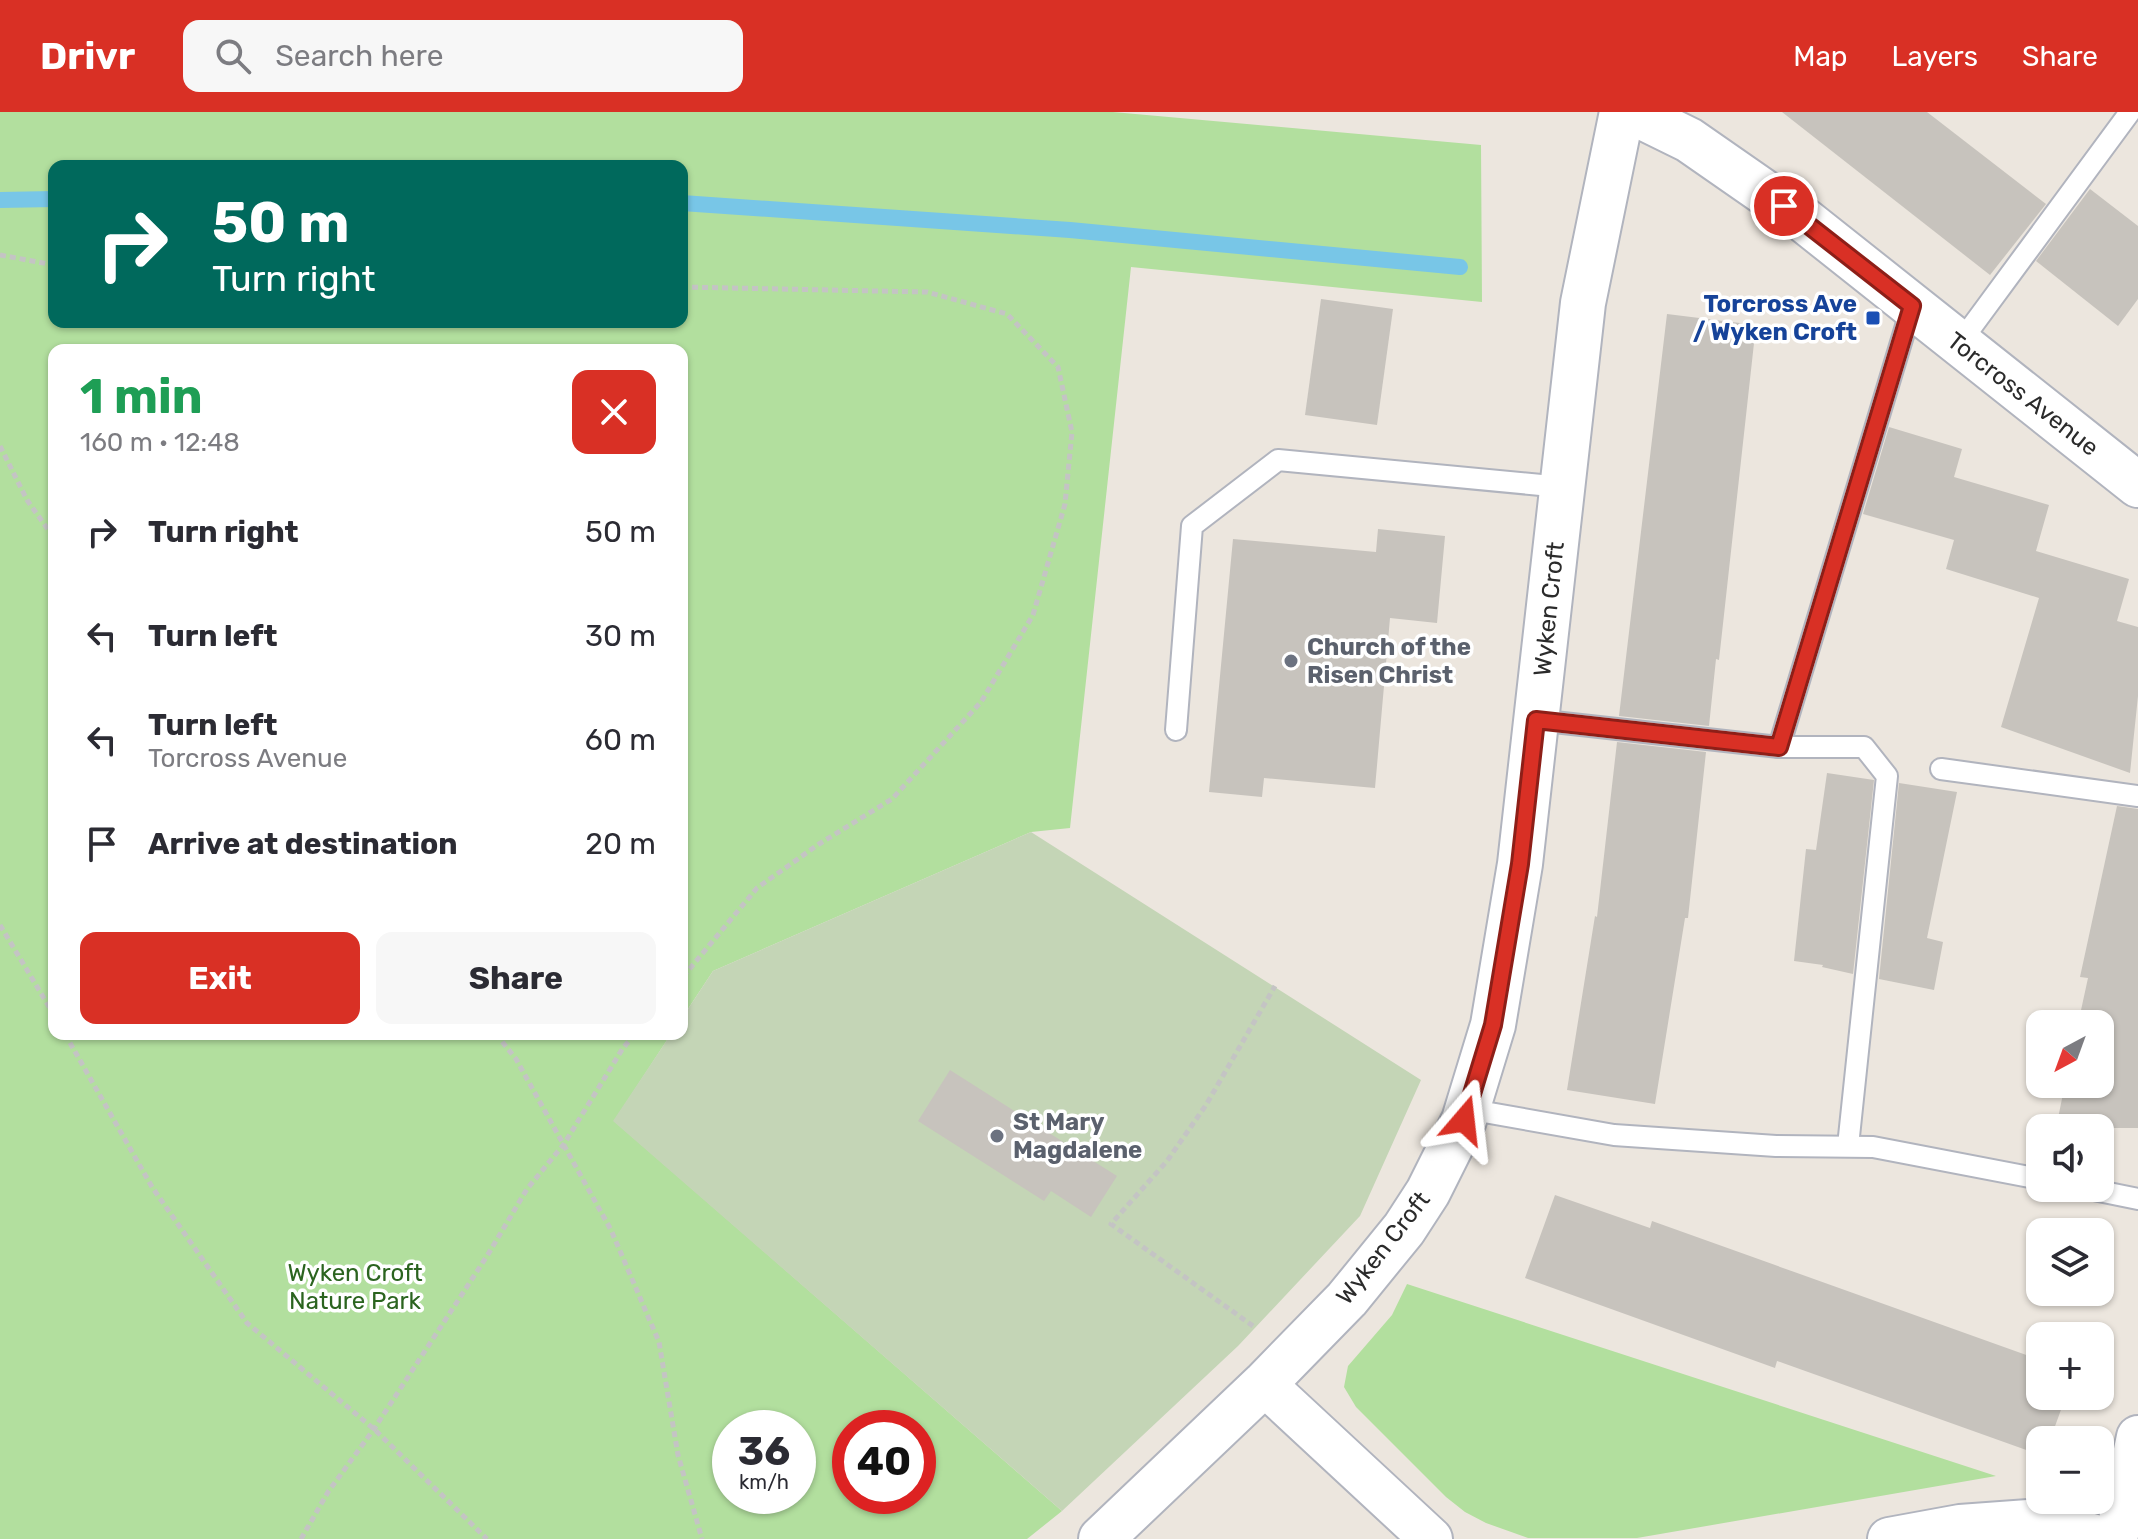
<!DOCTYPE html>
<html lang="en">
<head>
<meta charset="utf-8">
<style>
	:root { --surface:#fff; --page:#f7f7f7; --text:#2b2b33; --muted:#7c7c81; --accent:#d93025 }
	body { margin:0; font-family:Rubik,sans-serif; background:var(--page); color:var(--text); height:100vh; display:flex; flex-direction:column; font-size:30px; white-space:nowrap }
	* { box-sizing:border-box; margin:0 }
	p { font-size:26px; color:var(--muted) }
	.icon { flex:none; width:44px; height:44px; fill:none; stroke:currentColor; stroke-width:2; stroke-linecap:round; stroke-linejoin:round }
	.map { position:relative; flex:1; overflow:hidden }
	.sheet { position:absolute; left:48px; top:232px; width:640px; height:696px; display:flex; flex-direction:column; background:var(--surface); border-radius:16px; box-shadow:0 2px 6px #0004 }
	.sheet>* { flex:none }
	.guide { position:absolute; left:48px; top:48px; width:640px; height:168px; border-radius:16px; box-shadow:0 2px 6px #0004; background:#00695c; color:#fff; overflow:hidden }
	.needle { width:52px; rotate:221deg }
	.fabs { position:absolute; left:2026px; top:898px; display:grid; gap:16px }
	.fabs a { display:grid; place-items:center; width:88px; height:88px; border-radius:16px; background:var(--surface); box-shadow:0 2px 6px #0004; font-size:40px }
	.speed { position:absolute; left:712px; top:1298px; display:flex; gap:16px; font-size:40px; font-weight:700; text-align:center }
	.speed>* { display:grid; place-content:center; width:104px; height:104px; border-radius:50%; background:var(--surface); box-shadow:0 2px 6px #0004; line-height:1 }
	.speed small { font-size:20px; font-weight:400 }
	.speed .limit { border:12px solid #d22; background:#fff; color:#111 }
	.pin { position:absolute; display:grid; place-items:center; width:68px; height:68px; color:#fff; margin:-34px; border:4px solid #fff; border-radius:50%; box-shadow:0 2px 8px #0007 }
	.me { position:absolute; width:88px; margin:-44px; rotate:17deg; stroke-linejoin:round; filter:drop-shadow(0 0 6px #0008) }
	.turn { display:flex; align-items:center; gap:28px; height:168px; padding:0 32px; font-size:36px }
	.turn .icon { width:104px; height:104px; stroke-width:2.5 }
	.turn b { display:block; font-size:56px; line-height:68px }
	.round { display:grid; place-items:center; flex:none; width:84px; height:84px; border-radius:16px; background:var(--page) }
	.summary { display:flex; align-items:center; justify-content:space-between; height:136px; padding:0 32px }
	h1 { font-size:48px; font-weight:700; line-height:60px; color:#1e9e55 }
	.primary-button { display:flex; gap:16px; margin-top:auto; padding:16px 32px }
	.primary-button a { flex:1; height:92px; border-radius:16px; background:var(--accent); color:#fff; font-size:32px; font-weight:700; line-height:92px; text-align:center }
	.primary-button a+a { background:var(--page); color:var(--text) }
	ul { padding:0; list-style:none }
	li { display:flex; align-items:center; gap:24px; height:104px; padding:0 32px }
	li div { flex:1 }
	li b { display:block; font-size:30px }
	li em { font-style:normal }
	header { display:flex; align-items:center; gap:48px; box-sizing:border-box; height:112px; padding:0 40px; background:var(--accent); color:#fff }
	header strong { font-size:38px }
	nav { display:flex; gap:44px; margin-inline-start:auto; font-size:28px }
	.search { width:560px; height:72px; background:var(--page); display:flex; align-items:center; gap:20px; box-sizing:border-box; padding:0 28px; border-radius:16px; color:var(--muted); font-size:30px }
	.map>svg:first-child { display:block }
	.green { fill:#b2df9e; fill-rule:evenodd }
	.cemetery { fill:#c4d5b6 }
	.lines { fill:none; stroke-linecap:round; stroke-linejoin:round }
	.stream { stroke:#78c6e7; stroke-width:16 }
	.building { fill:#c7c3bd }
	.service-casing { stroke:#b1b4be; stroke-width:24 }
	.minor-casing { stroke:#b1b4be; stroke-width:46 }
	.tertiary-casing { stroke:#b1b4be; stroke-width:48 }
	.path { stroke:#c4c4c4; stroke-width:5; stroke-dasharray:6 4; stroke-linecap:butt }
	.service { stroke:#fff; stroke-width:20 }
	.minor { stroke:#fff; stroke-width:42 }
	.tertiary { stroke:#fff; stroke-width:44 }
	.route-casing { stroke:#8d1f18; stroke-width:20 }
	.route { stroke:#d93025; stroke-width:14 }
	.transit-dot { fill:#1a4fb4; stroke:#fff; stroke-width:3 }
	.worship-dot { fill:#6b7280; stroke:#fff; stroke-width:3 }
	.labels { text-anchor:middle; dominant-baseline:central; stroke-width:7; stroke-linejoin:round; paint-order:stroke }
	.transit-label { font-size:24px; font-weight:bold; fill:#164399; stroke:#fff; text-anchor:end }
	.street-label { font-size:24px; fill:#2b2b2b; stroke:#fff }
	.worship-label { font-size:24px; font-weight:bold; fill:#5b616d; stroke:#fff; text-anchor:start }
	.park-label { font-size:24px; fill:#2b641f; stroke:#fff }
</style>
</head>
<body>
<header>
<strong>Drivr</strong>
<div class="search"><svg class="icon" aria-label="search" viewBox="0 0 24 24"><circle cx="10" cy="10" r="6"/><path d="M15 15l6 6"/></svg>Search here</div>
<nav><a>Map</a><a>Layers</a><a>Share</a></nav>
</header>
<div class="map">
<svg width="2138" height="1427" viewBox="0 0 2138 1427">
	<rect width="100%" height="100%" fill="#ece6de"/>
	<g class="green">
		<path d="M0 0H1113L1481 33 1482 190 1131 155 1070 716 1031 720 713 859 682 906V238H54V922H671L614 1009 1062 1399 1027 1427H0ZM54 54H682V210H54ZM730 1316H798V1384H730ZM850 1316H918V1384H850Z"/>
		<path d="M1407 1172 1996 1364 1637 1426H1528L1486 1411 1465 1400 1446 1385 1356 1295 1344 1275 1348 1254 1392 1203Z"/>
	</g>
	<path class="cemetery" d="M1031 720 1421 968 1360 1104 1238 1234 1062 1399 613 1009 671 922H682V906L713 859Z"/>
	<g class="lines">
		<g class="stream">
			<path d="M0 88 54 87"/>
			<path d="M682 91 1070 118 1460 155"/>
		</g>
	</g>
	<g class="building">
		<path d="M1782 0H1927L2046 92 1990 163Z"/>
		<path d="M2090 77 2138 114V187L2118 214 2036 149Z"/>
		<path d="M1321 187 1393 197 1377 313 1305 303Z"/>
		<path d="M1667 202 1756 213 1719 548 1716 547 1709 614 1619 604Z"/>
		<path d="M1889 315 1962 337 1954 365 2049 393 2036 439 2129 467 2117 509 2138 515V584L2130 661 2001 615 2039 486 1946 457 1954 428 1863 402Z"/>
		<path d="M1378 417 1445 424 1437 511 1390 506 1375 676 1264 666 1262 685 1209 680 1233 427 1376 440Z"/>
		<path d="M1617 630 1706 640 1688 806H1685L1655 992 1567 978 1595 804 1597 805Z"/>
		<path d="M1827 661 1874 668 1853 862 1822 855 1823 853 1794 849 1806 737 1816 738Z"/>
		<path d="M1899 671 1957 680 1927 826 1943 830 1934 878 1879 867Z"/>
		<path d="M2117 694 2138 697V1016H2056L2065 972H2100V912H2078L2088 866 2080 865Z"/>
		<path d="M950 958 1117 1064 1091 1105 1051 1079 1044 1089 918 1009Z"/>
		<path d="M1555 1083 1650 1116 1652 1109 2040 1248V1284H2066L2050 1328H2040V1343L1777 1249 1775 1256 1525 1166Z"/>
	</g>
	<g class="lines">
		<defs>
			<g id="service">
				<path d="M1959 232 2130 0"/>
				<path d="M1536 608 1779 635 1912 194"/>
				<path d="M1176 618 1192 414 1278 348 1562 375"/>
				<path d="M1779 635H1864L1887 664 1848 1034"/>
				<path d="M1941 657 2138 684"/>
				<path d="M1467 997 1614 1023 1776 1034 1873 1035 2040 1067"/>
				<path d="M2084 1076 2138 1087"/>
			</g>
			<g id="minor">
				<path d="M1264 1272 1431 1427"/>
				<path d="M1889 1427 1960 1414 2043 1408 2105 1427"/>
				<path d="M2116 1427 2138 1325"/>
			</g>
			<g id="tertiary">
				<path d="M1632 0 1689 28 1804 108 2138 373"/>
				<path d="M1101 1427 1264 1272 1347 1187 1404 1117 1428 1080 1464 1008 1493 913 1520 752 1583 191 1622 0"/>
			</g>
		</defs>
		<use href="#service" class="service-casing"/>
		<use href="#minor" class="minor-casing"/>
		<use href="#tertiary" class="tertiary-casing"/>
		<g class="path">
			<path d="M0 143 54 153"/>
			<path d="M682 175 927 180 1007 202 1058 255 1072 320 1065 392 1033 503 981 590 892 687 819 732 757 776 682 866"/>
			<path d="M0 334 27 388 54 426"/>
			<path d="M0 813 54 903"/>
			<path d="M65 922 152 1075 247 1211 374 1317 487 1427"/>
			<path d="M496 922 516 947 611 1118 659 1230 678 1343 702 1427"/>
			<path d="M1253 1214 1111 1112 1167 1049 1206 993 1275 874"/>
			<path d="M301 1427 328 1380 374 1317 487 1144 527 1077 564 1032 623 936 635 922"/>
		</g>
		<use href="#service" class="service"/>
		<use href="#minor" class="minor"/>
		<use href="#tertiary" class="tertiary"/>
	</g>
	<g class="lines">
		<defs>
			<path id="route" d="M1464 1008 1493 913 1520 752 1536 608 1779 635 1912 194 1784 94"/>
		</defs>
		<use href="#route" class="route-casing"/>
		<use href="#route" class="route"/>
	</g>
	<rect class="transit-dot" x="1865" y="198" width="16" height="16" rx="4"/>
	<g class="worship-dot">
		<circle cx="1291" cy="549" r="8"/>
		<circle cx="997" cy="1024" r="8"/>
	</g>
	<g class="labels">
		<g class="transit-label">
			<text x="1857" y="192">Torcross Ave<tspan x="1857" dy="28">/ Wyken Croft</tspan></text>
		</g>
		<g class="street-label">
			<text transform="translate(2023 282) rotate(38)">Torcross Avenue</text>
			<text transform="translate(1549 497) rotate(-84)">Wyken Croft</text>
			<text transform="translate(1383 1136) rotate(-52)">Wyken Croft</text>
		</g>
		<g class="worship-label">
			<text x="1307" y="535">Church of the<tspan x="1307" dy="28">Risen Christ</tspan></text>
			<text x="1013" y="1010">St Mary<tspan x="1013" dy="28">Magdalene</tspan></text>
		</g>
		<g class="park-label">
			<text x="355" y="1161">Wyken Croft<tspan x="355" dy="28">Nature Park</tspan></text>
		</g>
	</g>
</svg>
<div class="fabs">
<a><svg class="needle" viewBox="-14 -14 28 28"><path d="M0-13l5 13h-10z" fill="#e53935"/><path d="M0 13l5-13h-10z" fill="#7c7c81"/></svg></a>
<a><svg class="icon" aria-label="sound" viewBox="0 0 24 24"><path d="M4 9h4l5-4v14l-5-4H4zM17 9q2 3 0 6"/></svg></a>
<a><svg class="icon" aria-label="layers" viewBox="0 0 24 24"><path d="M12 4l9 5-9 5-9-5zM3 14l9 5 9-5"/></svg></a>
<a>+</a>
<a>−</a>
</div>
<div class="speed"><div>36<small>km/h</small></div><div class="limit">40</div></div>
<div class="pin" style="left:1784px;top:94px;background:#d93025"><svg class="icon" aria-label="arrive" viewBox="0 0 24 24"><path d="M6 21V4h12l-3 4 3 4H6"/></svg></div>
<svg class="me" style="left:1464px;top:1008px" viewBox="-20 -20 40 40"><path d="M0-17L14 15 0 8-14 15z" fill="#d93025" stroke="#fff" stroke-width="4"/></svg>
<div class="guide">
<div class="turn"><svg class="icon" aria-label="right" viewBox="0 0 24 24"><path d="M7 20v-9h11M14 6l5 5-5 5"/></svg><div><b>50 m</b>Turn right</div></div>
</div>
<section class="sheet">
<div class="summary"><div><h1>1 min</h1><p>160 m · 12:48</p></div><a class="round" style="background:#d93025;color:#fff"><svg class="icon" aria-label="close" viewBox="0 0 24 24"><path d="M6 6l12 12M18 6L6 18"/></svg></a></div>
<ul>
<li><svg class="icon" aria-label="right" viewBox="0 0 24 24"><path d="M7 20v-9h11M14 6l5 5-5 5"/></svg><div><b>Turn right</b></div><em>50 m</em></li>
<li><svg class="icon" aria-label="left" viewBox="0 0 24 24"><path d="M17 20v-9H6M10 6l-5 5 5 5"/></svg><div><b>Turn left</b></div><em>30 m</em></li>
<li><svg class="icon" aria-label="left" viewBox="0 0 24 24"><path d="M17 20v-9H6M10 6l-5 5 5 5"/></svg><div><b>Turn left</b><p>Torcross Avenue</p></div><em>60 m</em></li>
<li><svg class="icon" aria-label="arrive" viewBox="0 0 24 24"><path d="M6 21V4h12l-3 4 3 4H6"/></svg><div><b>Arrive at destination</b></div><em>20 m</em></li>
</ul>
<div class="primary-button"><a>Exit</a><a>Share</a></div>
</section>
</div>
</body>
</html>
